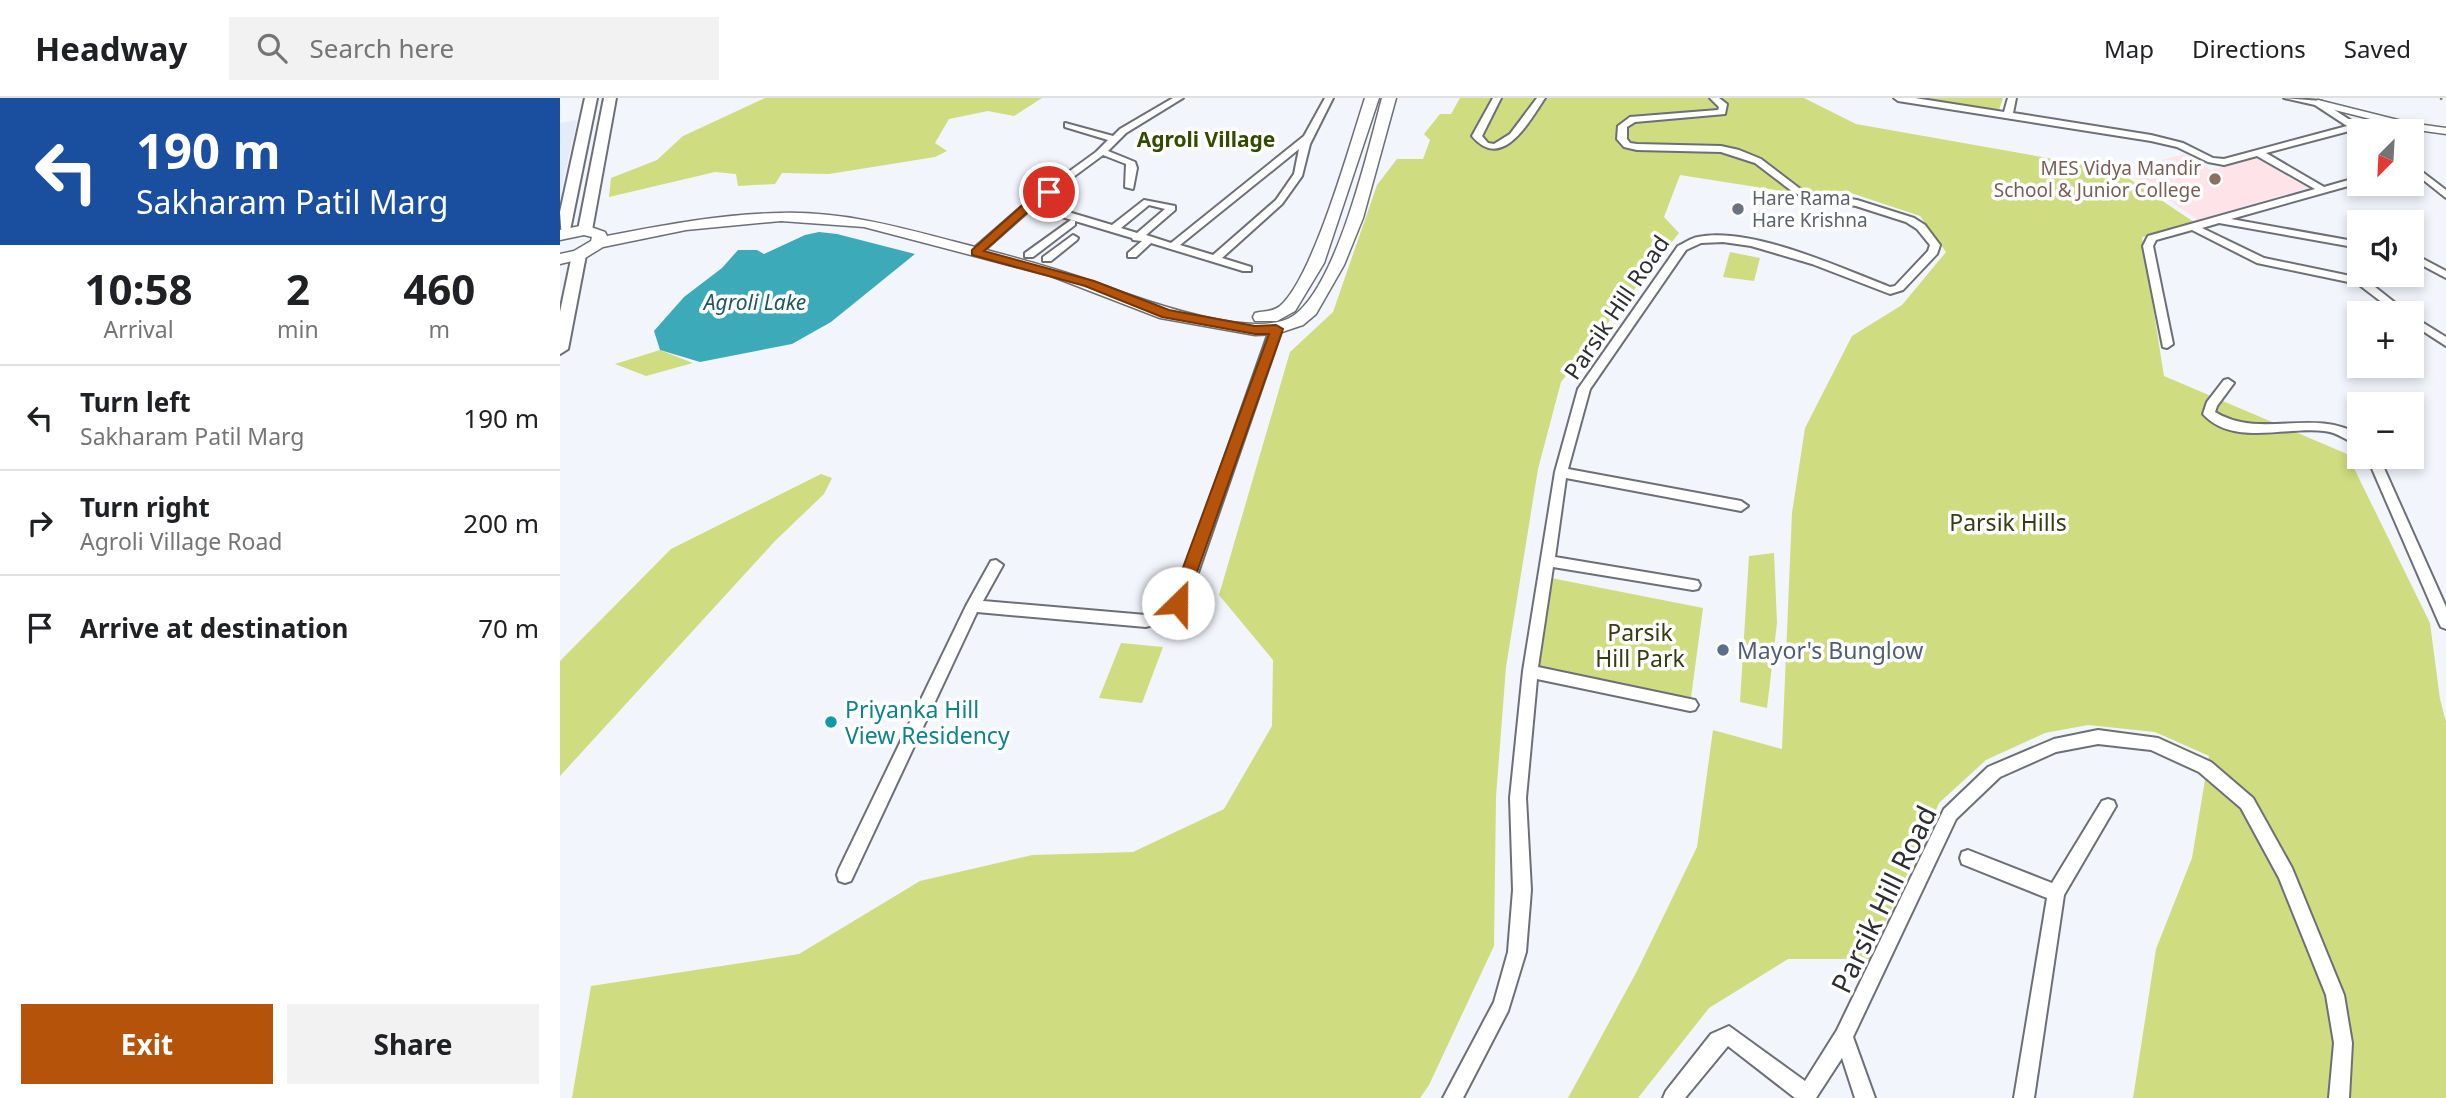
<!DOCTYPE html>
<html lang="en">
<head>
<meta charset="utf-8">
<style>
	:root { --surface:#fff; --page:#f2f2f2; --text:#202124; --muted:#757577; --line:#e0e0e0; --accent:#b45309 }
	body { margin:0; font-family:"Noto Sans",sans-serif; background:var(--page); color:var(--text); height:100vh; display:flex; flex-direction:column; font-size:26px; white-space:nowrap }
	* { box-sizing:border-box; margin:0 }
	p { font-size:23px; color:var(--muted) }
	.icon { flex:none; width:38px; height:38px; fill:none; stroke:currentColor; stroke-width:2; stroke-linecap:round; stroke-linejoin:round }
	.map { position:relative; flex:1; overflow:hidden }
	.drawer { display:flex; flex-direction:column; background:var(--surface); width:560px }
	.drawer>* { flex:none }
	.top-card { background:#1a4fa0; color:#fff; overflow:hidden }
	.needle { width:46px; rotate:204deg }
	.buttons { position:absolute; left:1787px; top:21px; display:grid; gap:14px }
	.buttons a { display:grid; place-items:center; width:77px; height:77px; border-radius:0px; background:var(--surface); box-shadow:0 4px 10px #0003; font-size:35px }
	.pin { position:absolute; display:grid; place-items:center; width:60px; height:60px; color:#fff; margin:-30px; border:4px solid #fff; border-radius:50%; box-shadow:0 2px 7px #0007 }
	.me { position:absolute; width:77px; margin:-38px; rotate:23deg; stroke-linejoin:round; filter:drop-shadow(0 0 5px #0008) }
	.turn { display:flex; align-items:center; gap:24px; height:147px; padding:0 21px; font-size:32px }
	.turn .icon { width:91px; height:91px; stroke-width:2.5 }
	.turn b { display:block; font-size:49px; line-height:60px }
	.eta { display:flex; justify-content:space-evenly; align-items:center; height:119px; text-align:center }
	.eta b { font-size:42px; font-weight:700; line-height:49px }
	.cta { display:flex; gap:14px; margin-top:auto; padding:14px 21px }
	.cta a { flex:1; height:80px; border-radius:0px; background:var(--accent); color:#fff; font-size:28px; font-weight:700; line-height:80px; text-align:center }
	.cta a+a { background:var(--page); color:var(--text) }
	ul { padding:0; list-style:none }
	li { display:flex; align-items:center; gap:21px; height:105px; padding:0 21px; border-top:2px solid var(--line) }
	li div { flex:1 }
	li b { display:block; font-size:26px }
	li em { font-style:normal }
	header { display:flex; align-items:center; gap:42px; box-sizing:border-box; height:98px; padding:0 35px; background:var(--surface); border-bottom:2px solid var(--line) }
	header strong { font-size:33px }
	nav { display:flex; gap:38px; margin-inline-start:auto; font-size:24px }
	.search { width:490px; height:63px; background:var(--page); display:flex; align-items:center; gap:18px; box-sizing:border-box; padding:0 24px; border-radius:0px; color:var(--muted); font-size:26px }
	main { display:flex; flex:1; min-height:0 }
	.map>svg:first-child { display:block }
	.built { fill:#e5ebf9 }
	.education { fill:#fee3e9 }
	.green { fill:#cfdc80 }
	.water { fill:#3daaba }
	.lines { fill:none; stroke-linecap:round; stroke-linejoin:round }
	.minor-casing { stroke:#6c6f75; stroke-width:4 }
	.tertiary-casing { stroke:#6c6f75; stroke-width:3 }
	.secondary-casing { stroke:#6c6f75; stroke-width:4 }
	.primary-casing { stroke:#6c6f75; stroke-width:3 }
	.minor { fill:#fff; fill-rule:evenodd }
	.tertiary { fill:#fff; fill-rule:evenodd }
	.secondary { fill:#fff; fill-rule:evenodd }
	.primary { fill:#fff; fill-rule:evenodd }
	.rail { stroke:#7f8185; stroke-width:3.5; stroke-dasharray:2.5 5; stroke-linecap:butt }
	.route { fill:#b45309; stroke:#753606; stroke-width:2 }
	.education-dot { fill:#8d6e63; stroke:#fff; stroke-width:2.5 }
	.worship-dot { fill:#6b7280; stroke:#fff; stroke-width:2.5 }
	.service-dot { fill:#5c6f8a; stroke:#fff; stroke-width:2.5 }
	.culture-dot { fill:#0f9aa8; stroke:#fff; stroke-width:2.5 }
	.labels { text-anchor:middle; dominant-baseline:central; stroke-width:7; stroke-linejoin:round; paint-order:stroke }
	.far-education-label { font-size:19px; fill:#785e54; stroke:#fff; text-anchor:end }
	.far-worship-label { font-size:19px; fill:#5b616d; stroke:#fff; text-anchor:start }
	.far-neighbourhood-label { font-size:21px; font-weight:bold; fill:#334b00; stroke:#fff }
	.far-water-label { font-size:21px; font-style:italic; fill:#1c5861; stroke:#fff }
	.street-label { font-size:23px; fill:#2d2e31; stroke:#fff }
	.park-label { font-size:23px; fill:#373c12; stroke:#fff }
	.service-label { font-size:23px; fill:#4e5e75; stroke:#fff; text-anchor:start }
	.culture-label { font-size:23px; fill:#0d838f; stroke:#fff; text-anchor:start }
	.near-street-label { font-size:28px; fill:#2d2e31; stroke:#fff }
</style>
</head>
<body>
<header>
<strong>Headway</strong>
<div class="search"><svg class="icon" aria-label="search" viewBox="0 0 24 24"><circle cx="10" cy="10" r="6"/><path d="M15 15l6 6"/></svg>Search here</div>
<nav><a>Map</a><a>Directions</a><a>Saved</a></nav>
</header>
<main>
<section class="drawer">
<div class="top-card">
<div class="turn"><svg class="icon" aria-label="left" viewBox="0 0 24 24"><path d="M17 20v-9H6M10 6l-5 5 5 5"/></svg><div><b>190 m</b>Sakharam Patil Marg</div></div>
</div>
<div class="eta">
<div><b>10:58</b><p>Arrival</p></div>
<div><b>2</b><p>min</p></div>
<div><b>460</b><p>m</p></div>
</div>
<ul>
<li><svg class="icon" aria-label="left" viewBox="0 0 24 24"><path d="M17 20v-9H6M10 6l-5 5 5 5"/></svg><div><b>Turn left</b><p>Sakharam Patil Marg</p></div><em>190 m</em></li>
<li><svg class="icon" aria-label="right" viewBox="0 0 24 24"><path d="M7 20v-9h11M14 6l5 5-5 5"/></svg><div><b>Turn right</b><p>Agroli Village Road</p></div><em>200 m</em></li>
<li><svg class="icon" aria-label="arrive" viewBox="0 0 24 24"><path d="M6 21V4h12l-3 4 3 4H6"/></svg><div><b>Arrive at destination</b></div><em>70 m</em></li>
</ul>
<div class="cta"><a>Exit</a><a>Share</a></div>
</section>
<div class="map">
<svg width="1886" height="1000" viewBox="0 0 1886 1000">
	<rect width="100%" height="100%" fill="#f2f5fc"/>
	<path class="built" d="M17 22 0 99V25Z"/>
	<path class="education" d="M1625 56 1651 72 1697 60 1748 90 1638 122 1564 72Z"/>
	<g class="green">
		<path d="M205 0H482L454 18 428 13 389 21 375 45 387 53 375 59 269 76 222 75 215 86 178 88 176 76 155 74 49 99 51 80 97 62 123 38Z"/>
		<path d="M900 0H1244L1296 26 1556 72 1643 130 1582 139 1604 278 1787 356 1870 525 1880 601 1886 624V1000H1573L1596 851 1632 760 1649 658 1595 634 1528 627 1485 635 1426 662 1379 705 1309 861H1228L1149 910 1078 1000H1008L1077 873 1137 749 1153 632 1222 651 1232 415 1245 330 1292 238 1342 207 1386 154 1360 118 1285 93H1221L1120 77 1104 119 1119 135 1001 284 978 371 946 569 936 699 934 848 869 987 860 1000H12L31 888 239 856 360 783 472 757 573 754 664 711 712 628 713 562 659 497 730 254 773 214 817 87 837 61H863L870 42 864 36 880 16H891Z"/>
		<path d="M1356 0H1443L1439 12Z"/>
		<path d="M1170 154 1200 160 1194 183 1163 179Z"/>
		<path d="M100 252 133 265 86 278 55 266Z"/>
		<path d="M261 376 272 380 264 396 215 443 0 678V563L111 451Z"/>
		<path d="M1214 455 1217 525 1207 610 1180 604 1189 458Z"/>
		<path d="M986 479 1143 510 1130 607 971 573Z"/>
		<path d="M561 545 603 549 582 605 539 600Z"/>
	</g>
	<path class="water" d="M259 134 277 136 355 156 271 224 232 246 140 264 100 252 94 233 124 199 162 170 178 152H197L204 156 245 137Z"/>
	<g class="lines">
		<defs>
			<g id="minor">
				<path d="M613 0H623L566 35 548 53 575 64 577 70 573 91 565 89 566 66 543 57 478 105 552 127 584 102 615 108V112L586 137 611 145 744 38 765 0H773L750 46 742 78 722 106 662 160 691 169V173H683L591 145 576 159H568V155L582 143 573 142 572 140 472 110 420 156H412V152L467 104 536 54 548 42 505 29V25L553 38 560 31ZM739 51 734 76 716 102 653 157 620 147ZM589 107 605 111 577 135 561 130Z"/>
				<path d="M933 0H941L922 38 928 45 934 46 950 36 977 0H985C969 24 942 74 912 38Z"/>
				<path d="M1150 0H1159L1167 6 1165 16 1075 24 1067 29V41L1070 45 1077 46 1161 48 1179 52 1201 61 1239 90 1251 95 1297 102 1354 120 1365 127 1380 147 1377 156 1343 192 1330 196 1252 166 1191 148 1163 144 1141 145 1126 152 1030 291 1008 371 1181 403 1188 408 1181 413 1006 380 995 459 1133 482 1138 483 1140 487 1138 491 1133 492 993 469 978 569 1130 601 1135 602 1138 607 1135 612 1130 613 977 581 966 700 971 792 966 854 948 913 903 1000H883L934 904 948 854 953 792 950 700 963 573 995 374 1018 291 1118 148C1125 145 1131 140 1138 139 1190 128 1281 170 1330 189L1335 188 1368 153 1370 147 1357 131 1346 124 1296 108 1246 100 1233 94 1195 65 1161 54 1077 52 1064 49 1057 41 1058 28 1070 19 1158 12 1159 9Z"/>
				<path d="M1334 0H1355L1444 14 1448 0H1456L1453 15 1591 37 1623 45 1653 60 1664 61 1787 28 1755 7 1724 0 1761 3 1802 30 1803 33 1799 35 1793 32 1706 55 1764 89 1799 79V85L1671 121 1799 144V150L1659 125 1642 130 1704 160 1805 181 1848 215H1836L1798 186 1697 165 1632 132 1596 142 1593 148 1613 246 1607 250 1603 249 1583 148 1588 138 1755 91 1697 58 1664 67 1648 64 1617 49 1591 43 1338 3Z"/>
				<path d="M1852 66 1886 92V100L1852 73Z"/>
				<path d="M511 122 515 123V127L473 159H465V155Z"/>
				<path d="M513 137 518 140 517 142 491 163H483V159Z"/>
				<path d="M1852 155 1886 173V180L1852 162Z"/>
				<path d="M1852 218 1886 239V248L1852 226Z"/>
				<path d="M716 227 722 231 633 489C622 512 611 522 586 529L417 514 291 783 285 785 279 783 277 777 279 771 406 508 431 463 436 462 443 467 423 503 586 517C603 513 612 504 619 489L710 231Z"/>
				<path d="M1668 281 1674 285 1657 308 1655 314C1700 342 1754 309 1799 337V347C1786 343 1778 334 1764 333 1726 328 1673 349 1643 316L1647 304 1664 282Z"/>
				<path d="M1807 359H1819L1886 509V531L1881 529 1879 525Z"/>
				<path d="M1538 632 1598 640 1651 664 1693 700 1732 770 1784 897 1792 945 1789 1000H1769L1774 945 1766 897 1719 780 1681 710 1639 674 1591 652 1538 646 1496 654 1440 679 1396 721 1293 939 1315 1000H1295L1282 960 1256 1000H1235L1168 948 1125 1000H1103L1106 993 1151 936 1169 928 1245 983 1277 932 1384 711 1428 669 1494 641Z"/>
				<path d="M1548 701 1554 703 1556 708 1504 797 1474 1000H1454L1487 800 1402 766 1400 760 1402 754 1408 752 1492 785 1542 703Z"/>
			</g>
			<path id="tertiary" d="M1758 2 1850 25 1886 30V36L1850 31 1755 7 1753 5Z"/>
			<g id="secondary">
				<path d="M25 0H37L9 137 2 141 0 114Z"/>
				<path d="M44 0H56L32 132 25 136 18 132Z"/>
				<path d="M19 153 26 157 8 251 0 256V214L12 157Z"/>
			</g>
			<g id="primary">
				<path d="M805 0H819L764 165 735 213 717 223H695L693 219 695 215C705 213 712 214 720 208 753 180 790 46 805 0Z"/>
				<path d="M822 0H836L803 120 784 167 756 216 743 227 716 236 695 237 600 220 491 178 304 129 221 123 126 132 43 149 25 160 0 166V156L14 153 31 143 32 139 24 137 0 142V132L25 127 45 134 47 138C104 127 162 116 220 115 279 113 335 128 392 143 450 158 508 173 564 195 601 208 699 241 733 218 777 188 808 52 822 0Z"/>
			</g>
		</defs>
		<use href="#minor" class="minor-casing"/>
		<use href="#tertiary" class="tertiary-casing"/>
		<use href="#secondary" class="secondary-casing"/>
		<use href="#primary" class="primary-casing"/>
		<use href="#minor" class="minor"/>
		<use href="#tertiary" class="tertiary"/>
		<use href="#secondary" class="secondary"/>
		<use href="#primary" class="primary"/>
		<path class="rail" d="M1880 0 1886 1"/>
	</g>
	<path class="route" d="M489 91 494 94 493 96 473 109 424 153 534 183 609 212 695 228 716 227 723 231 626 505 618 512 610 505 709 236H695L602 219 525 188 412 157V152L466 104Z"/>
	<circle class="education-dot" cx="1655" cy="81" r="7"/>
	<circle class="worship-dot" cx="1178" cy="111" r="7"/>
	<circle class="service-dot" cx="1163" cy="552" r="7"/>
	<circle class="culture-dot" cx="271" cy="624" r="7"/>
	<g class="labels">
		<g class="far-education-label">
			<text x="1641" y="70">MES Vidya Mandir<tspan x="1641" dy="22">School &amp; Junior College</tspan></text>
		</g>
		<g class="far-worship-label">
			<text x="1192" y="100">Hare Rama<tspan x="1192" dy="22">Hare Krishna</tspan></text>
		</g>
		<g class="far-neighbourhood-label">
			<text x="646" y="41">Agroli Village</text>
		</g>
		<g class="far-water-label">
			<text x="195" y="204">Agroli Lake</text>
		</g>
		<g class="street-label">
			<text transform="translate(1056 209) rotate(-56)">Parsik Hill Road</text>
		</g>
		<g class="park-label">
			<text x="1448" y="424">Parsik Hills</text>
			<text x="1080" y="534">Parsik<tspan x="1080" dy="26">Hill Park</tspan></text>
		</g>
		<g class="service-label">
			<text x="1177" y="552">Mayor's Bunglow</text>
		</g>
		<g class="culture-label">
			<text x="285" y="611">Priyanka Hill<tspan x="285" dy="26">View Residency</tspan></text>
		</g>
		<g class="near-street-label">
			<text transform="translate(1323 801) rotate(-64)">Parsik Hill Road</text>
		</g>
	</g>
</svg>
<div class="buttons">
<a><svg class="needle" viewBox="-14 -14 28 28"><path d="M0-13l5 13h-10z" fill="#e53935"/><path d="M0 13l5-13h-10z" fill="#757577"/></svg></a>
<a><svg class="icon" aria-label="sound" viewBox="0 0 24 24"><path d="M4 9h4l5-4v14l-5-4H4zM17 9q2 3 0 6"/></svg></a>
<a>+</a>
<a>−</a>
</div>
<div class="pin" style="left:489px;top:94px;background:#d93025"><svg class="icon" aria-label="arrive" viewBox="0 0 24 24"><path d="M6 21V4h12l-3 4 3 4H6"/></svg></div>
<svg class="me" style="left:618px;top:505px" viewBox="-20 -20 40 40"><circle r="19" fill="#fff"/><path d="M0-13L10 11 0 6-10 11z" fill="#b45309"/></svg>
</div>
</main>
</body>
</html>
